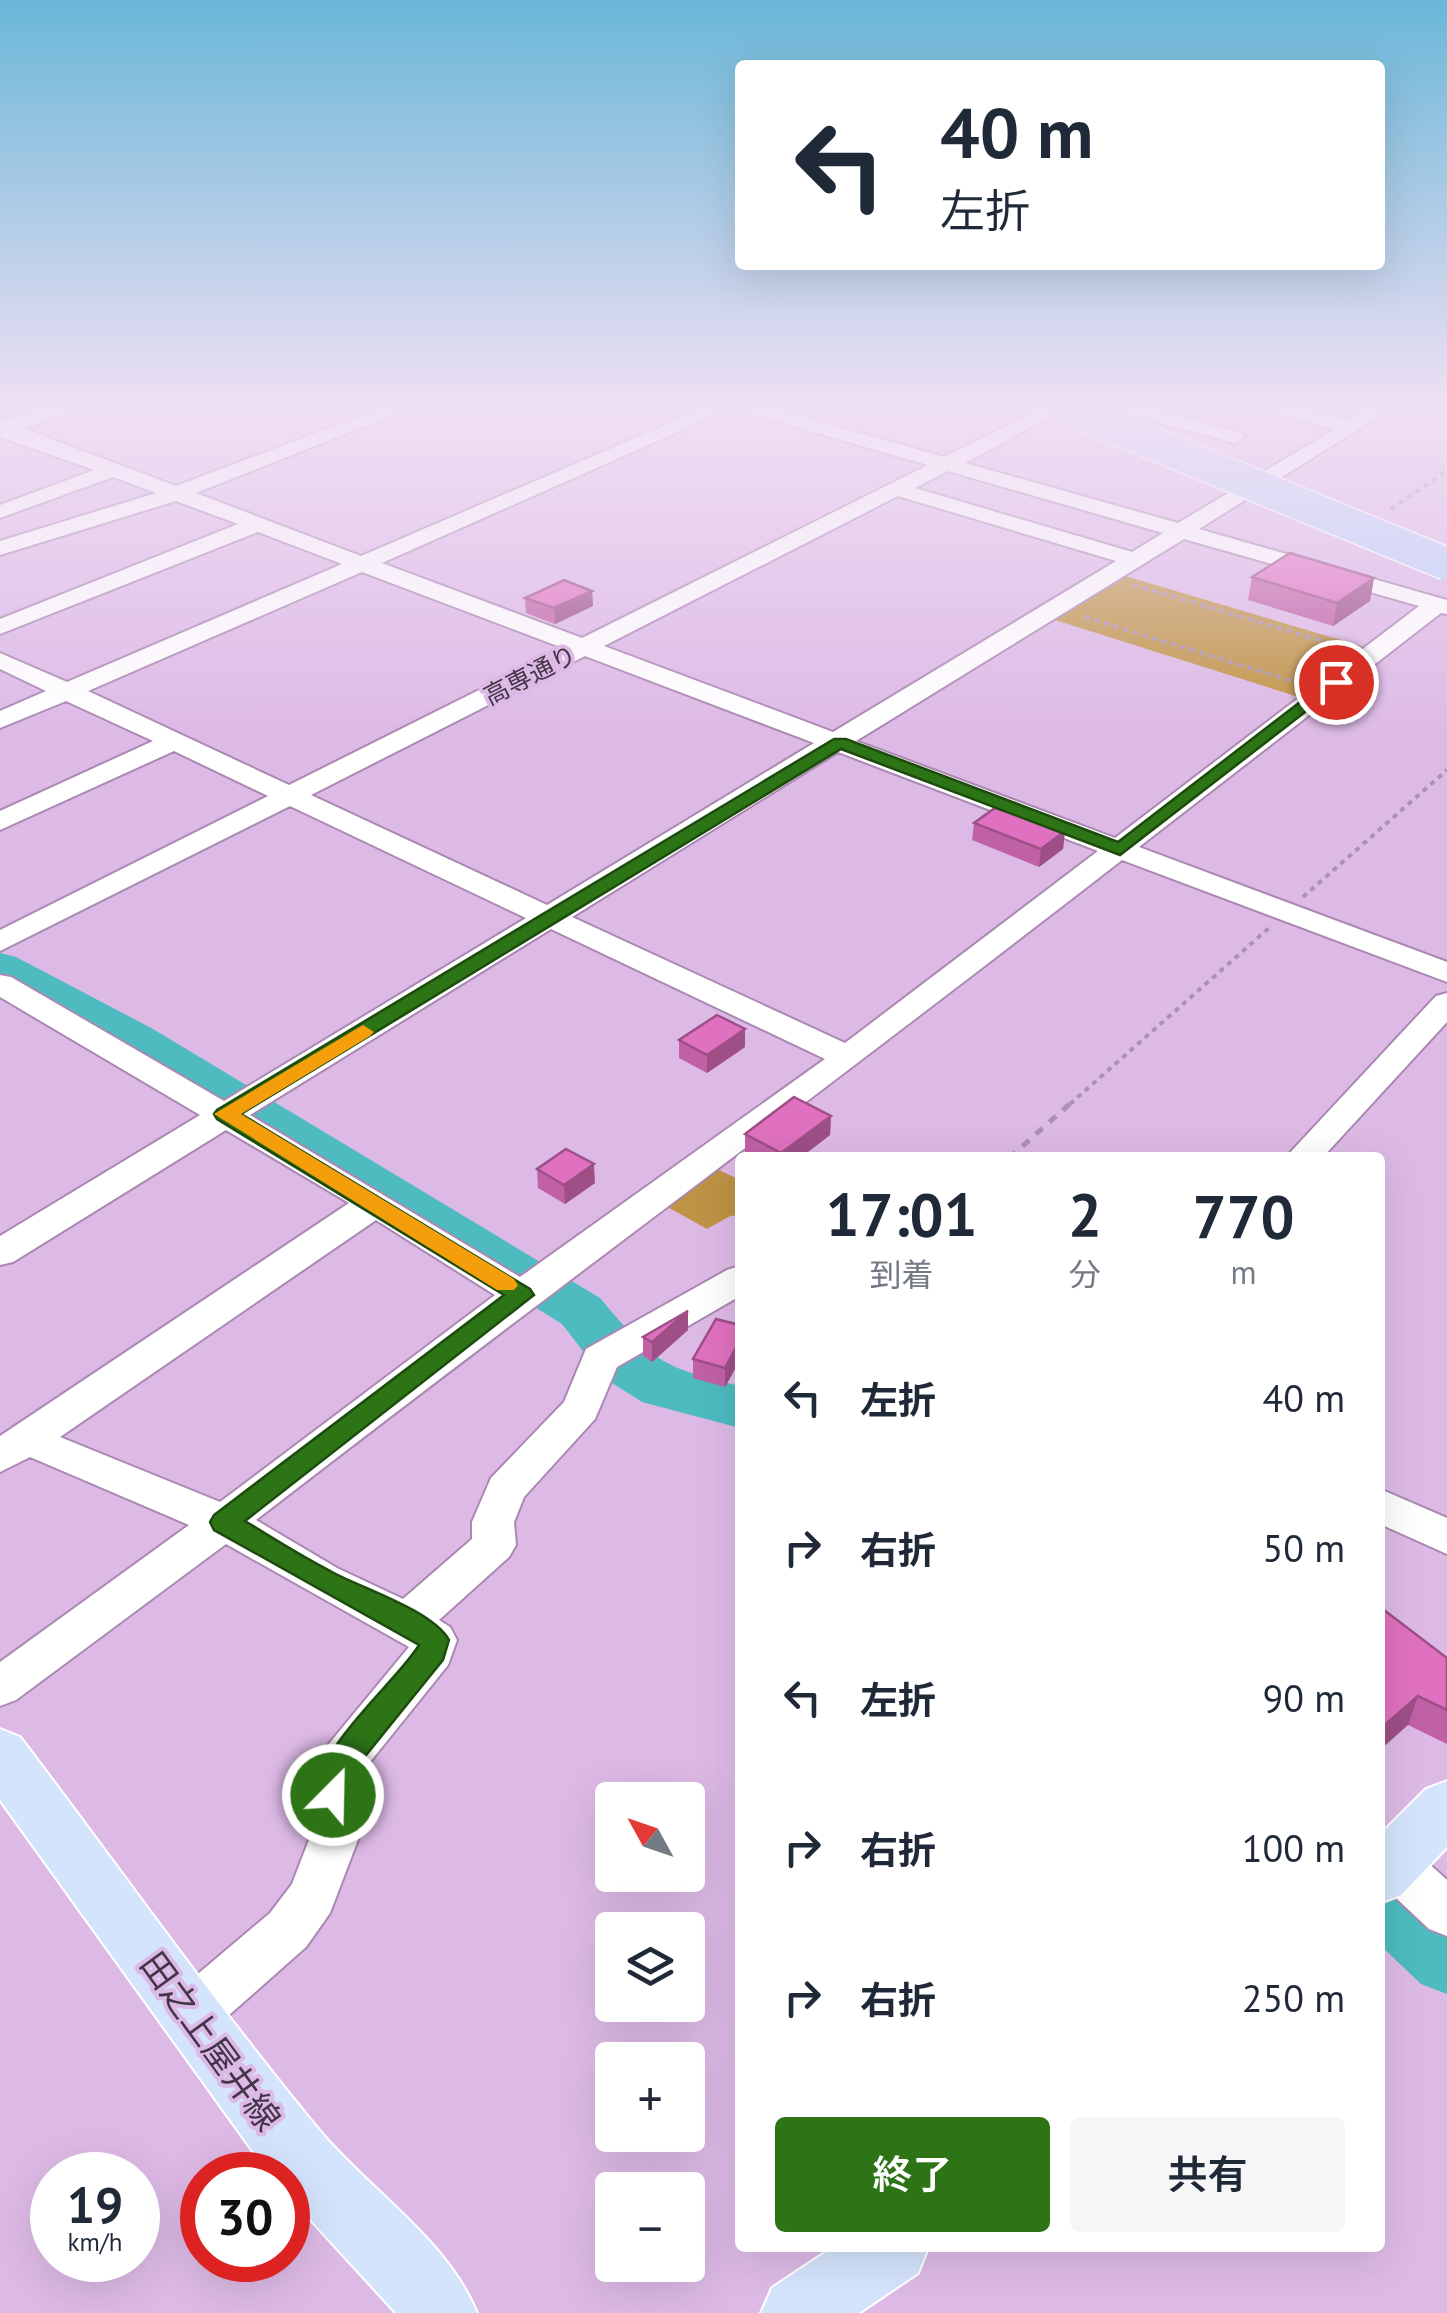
<!DOCTYPE html>
<html lang="ja">
<head>
<meta charset="utf-8">
<style>
	:root { --surface:#fff; --page:#f6f6f7; --text:#1f2937; --muted:#747a83; --accent:#2d7416 }
	body { margin:0; font-family:"PT Sans","Noto Sans JP",sans-serif; background:var(--page); color:var(--text); height:100vh; display:flex; flex-direction:column; font-size:38px; white-space:nowrap }
	* { box-sizing:border-box; margin:0 }
	p { font-size:32px; color:var(--muted) }
	.icon { flex:none; width:55px; height:55px; fill:none; stroke:currentColor; stroke-width:2; stroke-linecap:round; stroke-linejoin:round }
	.map { position:relative; flex:1; overflow:hidden }
	.sheet { position:absolute; left:735px; top:1152px; width:650px; height:1100px; display:flex; flex-direction:column; background:var(--surface); border-radius:10px; box-shadow:0 10px 40px #0002 }
	.sheet>* { flex:none }
	.banner { position:absolute; left:735px; top:60px; width:650px; height:210px; border-radius:10px; box-shadow:0 10px 40px #0002; background:#fff; color:var(--text); overflow:hidden }
	.needle { width:65px; rotate:310deg }
	.tools { position:absolute; left:595px; top:1782px; display:grid; gap:20px }
	.tools a { display:grid; place-items:center; width:110px; height:110px; border-radius:10px; background:var(--surface); box-shadow:0 10px 40px #0002; font-size:50px }
	.speed { position:absolute; left:30px; top:2152px; display:flex; gap:20px; font-size:50px; font-weight:700; text-align:center }
	.speed>* { display:grid; place-content:center; width:130px; height:130px; border-radius:50%; background:var(--surface); box-shadow:0 10px 40px #0002; line-height:1 }
	.speed small { font-size:25px; font-weight:400 }
	.speed .limit { border:15px solid #d22; background:#fff; color:#111 }
	.pin { position:absolute; display:grid; place-items:center; width:85px; height:85px; color:#fff; margin:-42px; border:5px solid #fff; border-radius:50%; box-shadow:0 2px 10px #0007 }
	.me { position:absolute; width:110px; margin:-55px; rotate:23deg; stroke-linejoin:round; filter:drop-shadow(0 0 8px #0008) }
	.turn { display:flex; align-items:center; gap:35px; height:210px; padding:0 40px; font-size:45px }
	.turn .icon { width:130px; height:130px; stroke-width:2.5 }
	.turn b { display:block; font-size:70px; line-height:85px }
	.eta { display:flex; justify-content:space-evenly; align-items:center; height:170px; text-align:center }
	.eta b { font-size:60px; font-weight:600; line-height:70px }
	.button { display:flex; gap:20px; margin-top:auto; padding:20px 40px }
	.button a { flex:1; height:115px; border-radius:10px; background:var(--accent); color:#fff; font-size:40px; font-weight:600; line-height:115px; text-align:center }
	.button a+a { background:var(--page); color:var(--text) }
	ul { padding:0; list-style:none }
	li { display:flex; align-items:center; gap:30px; height:150px; padding:0 40px }
	li div { flex:1 }
	li b { display:block; font-size:38px }
	li em { font-style:normal }
	.map>svg:first-child { display:block }
	.green { fill:#bf9344 }
	.lines { fill:none; stroke-linecap:round; stroke-linejoin:round }
	.river { fill:#4dbbc0; fill-rule:evenodd }
	.minor-casing { stroke:#aa88b2; stroke-width:4 }
	.major-casing { stroke:#fff; stroke-width:4 }
	.path-far1 { stroke:#ac90b3; stroke-width:4; stroke-dasharray:5 5; stroke-linecap:butt }
	.path { stroke:#ac90b3; stroke-width:5; stroke-dasharray:9 9; stroke-linecap:butt }
	.minor { fill:#fff; fill-rule:evenodd }
	.major { fill:#d5e4fd; fill-rule:evenodd }
	.highway-bridge-casing { stroke:#fff; stroke-width:35; stroke-linecap:butt }
	.highway-bridge { stroke:#b9d2fb; stroke-width:32 }
	.wall { fill:#c161a5 }
	.shaded-wall { fill:#9d4f86 }
	.building { fill:#e071c0; stroke:#9d4f86; stroke-width:2.5 }
	.route { fill:#2d7416; stroke:#1d4b0e; stroke-width:2.5 }
	.slow { fill:#f59e0b }
	.labels { text-anchor:middle; dominant-baseline:central; stroke-width:8; stroke-linejoin:round; paint-order:stroke }
	.far-street-label { font-size:25px; fill:#443648; stroke:#ddbae6 }
	.near-street-label { font-size:35px; fill:#443648; stroke:#ddbae6 }
</style>
</head>
<body>
<div class="map">
<svg width="1447" height="2313" viewBox="0 0 1447 2313">
	<rect width="100%" height="100%" fill="#ddbae6"/>
	<g class="green">
		<path d="M1122 575 1371 649 1308 700 1052 619Z"/>
		<path d="M715 1168 740 1180V1215L730 1216 707 1229 662 1204Z"/>
	</g>
	<g class="lines">
		<g class="river">
			<path d="M0 953 16 957 153 1029 600 1298C653 1361 660 1367 740 1386V1428L642 1402 604 1378 562 1324 121 1049 0 984Z"/>
			<path d="M1380 1864 1405 1874 1447 1912V1994L1421 1984 1380 1945Z"/>
		</g>
		<defs>
			<g id="minor">
				<path d="M53 407H83L25 429 176 486 385 407H413L196 493 361 556 707 407H734L382 563 582 638 928 465 740 411 737 407H769L944 457 1044 407H1069L965 463 1178 523 1335 429 1264 411 1261 407H1295L1349 420 1370 407H1394L1199 529 1447 600V614L1441 613 1139 847 1447 962V982L1122 860C835 1083 543 1298 256 1520L337 1568 403 1599 472 1539V1522L491 1478 564 1402 586 1349 727 1270 740 1266V1296L617 1367 595 1419 524 1497 514 1522 516 1545 509 1557 439 1620 450 1627 457 1640 448 1665 358 1777 357 1790 369 1811 330 1913 306 1947 211 2031 192 2038 173 2031 166 2013 173 1995 270 1913 292 1884 319 1814C307 1794 308 1778 318 1757L409 1647 226 1544 16 1700 0 1706V1662L189 1525 30 1457 0 1472V1436L349 1203 226 1130 13 1262 0 1265V1236L200 1115 0 997V975L11 977 224 1101 526 918 290 806 0 951V930L268 796 174 751 0 830V811L153 741 66 701 0 728V711L46 691 0 669V653L67 682 342 564 258 532 0 634V619L238 524 176 501 0 555V541L156 493 113 477 0 518V505L94 470 0 437V421ZM948 471 1163 533 1132 552 915 488ZM898 496 1116 561 833 732 604 646ZM1184 539 1419 606 1115 838 856 741ZM362 572 563 648 289 785 88 691ZM585 656 814 743 547 905 311 795ZM838 752 1098 851 845 1043 572 917ZM551 929 825 1059 520 1277 250 1115ZM376 1220 495 1295 220 1502 60 1437Z"/>
				<path d="M1110 407H1143L1242 433 1245 437 1235 443 1113 411Z"/>
				<path d="M1447 993V1022L1322 1158H1285L1436 996Z"/>
				<path d="M1380 1489 1447 1518V1554L1380 1524Z"/>
				<path d="M1394 1842 1412 1848 1447 1880V1936L1429 1929 1380 1883V1847Z"/>
			</g>
			<g id="major">
				<path d="M0 1729 20 1737C119 1867 215 2004 319 2130 370 2191 446 2238 477 2313H396L288 2195V2175H270L0 1800Z"/>
				<path d="M1447 1781V1847L1401 1895 1380 1903V1835L1426 1789Z"/>
				<path d="M832 2248H928L918 2273 859 2313H761L772 2288Z"/>
			</g>
		</defs>
		<use href="#minor" class="minor-casing"/>
		<use href="#major" class="major-casing"/>
		<g class="path-far1">
			<path d="M1403 414 1447 425"/>
			<path d="M1391 509 1447 471"/>
			<path d="M1133 585 1343 647"/>
			<path d="M1085 617 1299 683"/>
			<path d="M1303 897 1447 770"/>
			<path d="M1070 1104 1269 928"/>
		</g>
		<path class="path" d="M1009 1158 1073 1101"/>
		<use href="#minor" class="minor"/>
		<use href="#major" class="major"/>
		<defs>
			<path id="highway-bridge" d="M1064 407 1447 564"/>
		</defs>
		<use href="#highway-bridge" class="highway-bridge-casing"/>
		<use href="#highway-bridge" class="highway-bridge"/>
	</g>
	<g class="wall">
		<path d="M1252 577 1374 578 1370 601 1333 626 1248 600Z"/>
		<path d="M592 591 593 606 555 624 526 613 525 598Z"/>
		<path d="M974 823 1065 831 1063 849 1039 867 972 840Z"/>
		<path d="M679 1040 745 1047 707 1073 679 1058Z"/>
		<path d="M831 1116 830 1135 800 1158H754L745 1153V1134Z"/>
		<path d="M537 1169 595 1183 565 1204 538 1188Z"/>
		<path d="M688 1311V1330L652 1362 643 1356V1337Z"/>
		<path d="M740 1325V1360L725 1387 693 1378V1359Z"/>
		<path d="M1380 1607 1447 1658V1744L1408 1725Z"/>
	</g>
	<g class="shaded-wall">
		<path d="M1374 578 1370 601 1333 626 1337 603Z"/>
		<path d="M592 591 593 606 555 624 554 608Z"/>
		<path d="M1065 831 1063 849 1039 867 1041 849Z"/>
		<path d="M745 1029V1047L707 1073V1055Z"/>
		<path d="M831 1116 830 1135 800 1158H781V1153Z"/>
		<path d="M594 1164 595 1183 565 1204 564 1185Z"/>
		<path d="M688 1311V1330L652 1362V1342Z"/>
		<path d="M740 1340V1360L725 1387V1368Z"/>
		<path d="M1418 1696 1408 1725 1380 1750V1729Z"/>
	</g>
	<g class="building">
		<path d="M1290 553 1374 578 1337 603 1252 577Z"/>
		<path d="M564 580 592 591 554 608 525 598Z"/>
		<path d="M995 808 1065 831 1041 849 974 823Z"/>
		<path d="M717 1015 745 1029 707 1055 679 1040Z"/>
		<path d="M794 1097 831 1116 781 1153 745 1134Z"/>
		<path d="M566 1149 594 1164 564 1185 537 1169Z"/>
		<path d="M688 1311 652 1342 643 1337Z"/>
		<path d="M716 1319 740 1325V1340L725 1368 693 1359Z"/>
		<path d="M1380 1607 1447 1658V1710L1418 1696 1380 1729Z"/>
	</g>
	<linearGradient id="sky" x2="0" y2="1"><stop stop-color="#6ab7d8"/><stop offset="0.56" stop-color="#f0e0f4"/><stop offset="1" stop-color="#f0e0f4" stop-opacity="0"/></linearGradient>
	<rect width="1447" height="731" fill="url(#sky)"/>
	<path class="route" d="M1330 679 1344 682 1120 855 841 749 241 1114 530 1289 534 1295 245 1521C274 1539 304 1558 334 1573 364 1589 433 1611 449 1640L443 1660 350 1775 344 1804 333 1808 322 1804C300 1759 396 1684 419 1645L214 1530 210 1522 214 1515 504 1295 217 1119 214 1114 217 1110 834 739H846L1118 842Z"/>
	<path class="slow" d="M363 1025 374 1032 370 1036 241 1114 514 1279 518 1285 514 1290H497L214 1114Z"/>
	<g class="labels">
		<g class="far-street-label">
			<text transform="translate(530 675) rotate(-27)">高専通り</text>
		</g>
		<g class="near-street-label">
			<text transform="translate(211 2041) rotate(54)">田之上屋井線</text>
		</g>
	</g>
</svg>
<div class="tools">
<a><svg class="needle" viewBox="-14 -14 28 28"><path d="M0-13l5 13h-10z" fill="#e53935"/><path d="M0 13l5-13h-10z" fill="#747a83"/></svg></a>
<a><svg class="icon" aria-label="layers" viewBox="0 0 24 24"><path d="M12 4l9 5-9 5-9-5zM3 14l9 5 9-5"/></svg></a>
<a>+</a>
<a>−</a>
</div>
<div class="speed"><div>19<small>km/h</small></div><div class="limit">30</div></div>
<div class="pin" style="left:1336px;top:682px;background:#d93025"><svg class="icon" aria-label="arrive" viewBox="0 0 24 24"><path d="M6 21V4h12l-3 4 3 4H6"/></svg></div>
<svg class="me" style="left:333px;top:1795px" viewBox="-20 -20 40 40"><circle r="17" fill="#2d7416" stroke="#fff" stroke-width="3"/><path d="M0-11L8 9 0 5-8 9z" fill="#fff"/></svg>
<div class="banner">
<div class="turn"><svg class="icon" aria-label="left" viewBox="0 0 24 24"><path d="M17 20v-9H6M10 6l-5 5 5 5"/></svg><div><b>40 m</b>左折</div></div>
</div>
<section class="sheet">
<div class="eta">
<div><b>17:01</b><p>到着</p></div>
<div><b>2</b><p>分</p></div>
<div><b>770</b><p>m</p></div>
</div>
<ul>
<li><svg class="icon" aria-label="left" viewBox="0 0 24 24"><path d="M17 20v-9H6M10 6l-5 5 5 5"/></svg><div><b>左折</b></div><em>40 m</em></li>
<li><svg class="icon" aria-label="right" viewBox="0 0 24 24"><path d="M7 20v-9h11M14 6l5 5-5 5"/></svg><div><b>右折</b></div><em>50 m</em></li>
<li><svg class="icon" aria-label="left" viewBox="0 0 24 24"><path d="M17 20v-9H6M10 6l-5 5 5 5"/></svg><div><b>左折</b></div><em>90 m</em></li>
<li><svg class="icon" aria-label="right" viewBox="0 0 24 24"><path d="M7 20v-9h11M14 6l5 5-5 5"/></svg><div><b>右折</b></div><em>100 m</em></li>
<li><svg class="icon" aria-label="right" viewBox="0 0 24 24"><path d="M7 20v-9h11M14 6l5 5-5 5"/></svg><div><b>右折</b></div><em>250 m</em></li>
</ul>
<div class="button"><a>終了</a><a>共有</a></div>
</section>
</div>
</body>
</html>
